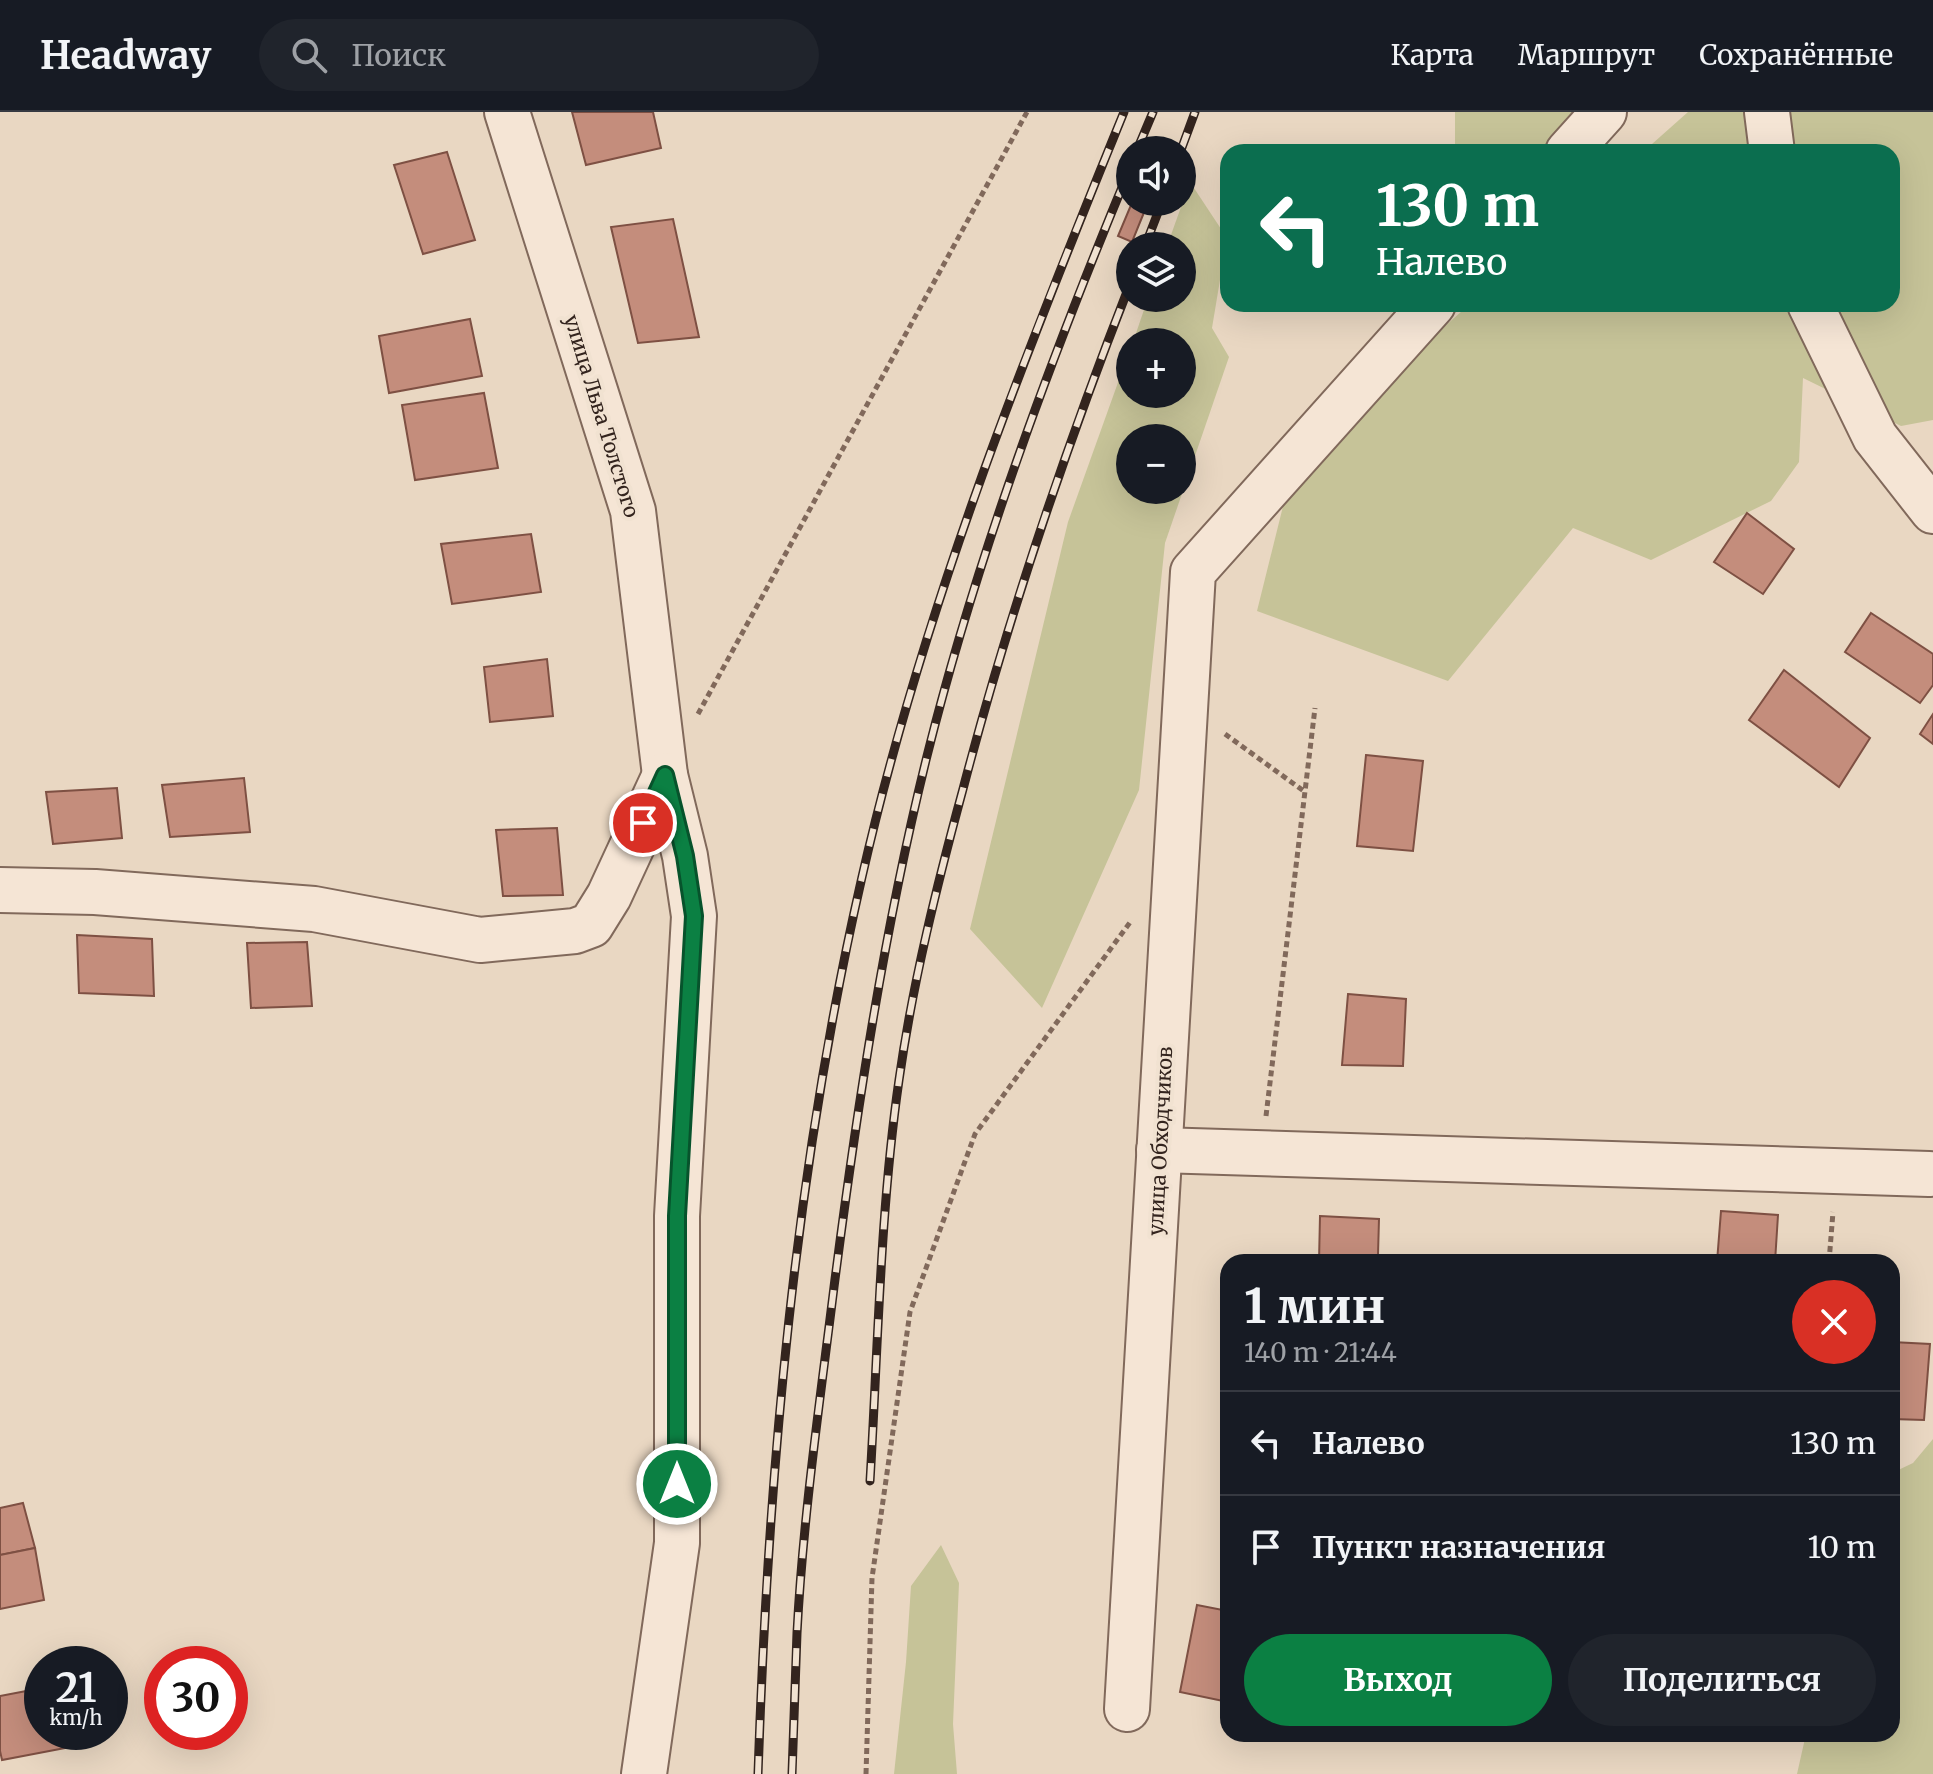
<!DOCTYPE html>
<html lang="ru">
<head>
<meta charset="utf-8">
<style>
	:root { --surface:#171b24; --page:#20242c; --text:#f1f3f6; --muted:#9ea1a6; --line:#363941; --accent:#0b8043 }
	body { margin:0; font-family:Merriweather,serif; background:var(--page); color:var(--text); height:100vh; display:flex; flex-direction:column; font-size:30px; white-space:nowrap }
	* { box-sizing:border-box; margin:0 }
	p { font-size:26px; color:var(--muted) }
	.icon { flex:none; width:44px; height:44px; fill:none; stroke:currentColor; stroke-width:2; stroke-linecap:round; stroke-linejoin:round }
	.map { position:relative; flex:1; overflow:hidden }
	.sheet { position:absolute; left:1220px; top:1142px; width:680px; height:488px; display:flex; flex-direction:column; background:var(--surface); border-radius:24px; box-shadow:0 8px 32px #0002 }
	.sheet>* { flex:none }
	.guide { position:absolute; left:1220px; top:32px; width:680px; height:168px; border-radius:24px; box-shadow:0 8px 32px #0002; background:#0b6e4f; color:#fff; overflow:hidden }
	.controls { position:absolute; left:1116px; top:24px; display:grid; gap:16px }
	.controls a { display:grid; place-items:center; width:80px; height:80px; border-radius:50%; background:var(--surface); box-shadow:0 8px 32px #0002; font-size:40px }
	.speed { position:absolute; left:24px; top:1534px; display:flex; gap:16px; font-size:40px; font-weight:700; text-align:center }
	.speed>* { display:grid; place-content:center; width:104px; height:104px; border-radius:50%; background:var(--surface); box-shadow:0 8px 32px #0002; line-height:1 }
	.speed small { font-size:20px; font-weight:400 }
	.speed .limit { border:12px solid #d22; background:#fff; color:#111 }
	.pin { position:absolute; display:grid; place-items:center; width:68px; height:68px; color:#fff; margin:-34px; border:4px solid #fff; border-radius:50%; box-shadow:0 2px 8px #0007 }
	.me { position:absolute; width:88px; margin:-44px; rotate:0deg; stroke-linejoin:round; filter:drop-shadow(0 0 6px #0008) }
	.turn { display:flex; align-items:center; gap:28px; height:168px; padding:0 24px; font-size:36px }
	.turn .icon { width:104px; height:104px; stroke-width:2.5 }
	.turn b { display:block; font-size:56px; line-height:68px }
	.round { display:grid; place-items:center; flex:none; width:84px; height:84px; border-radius:42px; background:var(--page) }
	.headline { display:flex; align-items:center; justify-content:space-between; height:136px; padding:0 24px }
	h1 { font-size:48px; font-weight:700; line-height:60px }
	.primary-button { display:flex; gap:16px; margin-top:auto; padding:16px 24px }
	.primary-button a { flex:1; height:92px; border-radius:48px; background:var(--accent); color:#fff; font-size:32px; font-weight:700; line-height:92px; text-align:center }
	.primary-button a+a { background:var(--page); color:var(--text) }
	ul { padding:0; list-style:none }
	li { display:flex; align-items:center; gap:24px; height:104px; padding:0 24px; border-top:2px solid var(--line) }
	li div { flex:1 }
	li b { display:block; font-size:30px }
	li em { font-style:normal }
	header { display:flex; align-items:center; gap:48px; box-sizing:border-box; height:112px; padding:0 40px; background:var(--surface); border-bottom:2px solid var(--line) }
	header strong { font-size:38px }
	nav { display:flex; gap:44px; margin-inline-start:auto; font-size:28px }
	.search { width:560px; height:72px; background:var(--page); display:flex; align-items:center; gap:20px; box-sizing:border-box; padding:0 28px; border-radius:44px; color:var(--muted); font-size:30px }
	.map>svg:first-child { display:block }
	.green { fill:#c6c398; fill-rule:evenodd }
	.building { fill:#c48d7c; stroke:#7e5043; stroke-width:2 }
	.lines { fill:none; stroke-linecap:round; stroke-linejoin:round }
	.minor-casing { stroke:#81695b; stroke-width:48 }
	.path { stroke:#81695b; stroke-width:5; stroke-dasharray:6 4; stroke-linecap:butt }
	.minor { stroke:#f5e5d5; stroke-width:44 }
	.rail-casing { stroke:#33241e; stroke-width:9 }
	.rail { stroke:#f1e2d1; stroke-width:6; stroke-dasharray:18; stroke-linecap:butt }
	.route-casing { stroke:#07532c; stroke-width:20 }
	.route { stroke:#0b8043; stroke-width:14 }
	.labels { text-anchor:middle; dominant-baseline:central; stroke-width:8; stroke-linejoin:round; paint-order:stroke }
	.street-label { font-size:20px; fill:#33241e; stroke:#f1e2d1 }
</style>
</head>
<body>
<header>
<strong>Headway</strong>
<div class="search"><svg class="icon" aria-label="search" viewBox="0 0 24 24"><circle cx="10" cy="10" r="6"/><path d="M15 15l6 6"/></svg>Поиск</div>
<nav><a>Карта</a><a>Маршрут</a><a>Сохранённые</a></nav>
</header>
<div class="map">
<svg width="1933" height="1662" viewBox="0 0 1933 1662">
	<rect width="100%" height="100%" fill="#e9d7c2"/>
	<g class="green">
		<path d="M1455 0H1604L1568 40H1455Z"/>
		<path d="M1688 0H1933V308L1901 314 1803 266 1799 350 1771 389 1651 448 1573 416 1448 569 1257 499 1295 346 1470 192H1892V40H1643Z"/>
		<path d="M1190 70 1227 126 1212 216 1229 245 1165 431 1139 678 1042 896 970 817 1068 410 1130 237V282H1182V230H1133L1148 186H1182V134H1167ZM1130 326H1182V378H1130Z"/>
		<path d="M1933 1327V1662H1797L1806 1622H1892V1361L1913 1351Z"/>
		<path d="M941 1433 959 1471 953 1612 957 1662H894L906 1550 911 1474Z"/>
	</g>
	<g class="building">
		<path d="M572 0H653L661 36 586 53Z"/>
		<path d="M447 40 475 128 423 142 394 53Z"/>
		<path d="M1131 93 1145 98 1132 130 1118 124Z"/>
		<path d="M673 107 699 225 638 231 611 115Z"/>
		<path d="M470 207 482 264 389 281 379 224Z"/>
		<path d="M484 281 498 356 415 368 402 293Z"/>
		<path d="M1747 401 1794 437 1763 482 1714 450Z"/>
		<path d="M531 422 541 480 452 492 441 432Z"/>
		<path d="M1871 501 1933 542V573L1920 591 1845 540Z"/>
		<path d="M547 547 553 604 490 610 484 555Z"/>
		<path d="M1784 558 1870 626 1839 675 1749 608Z"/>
		<path d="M1933 602V632L1920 622Z"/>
		<path d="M1366 643 1423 649 1413 739 1357 734Z"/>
		<path d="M244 666 250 720 170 725 162 673Z"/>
		<path d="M117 676 122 726 53 732 46 680Z"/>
		<path d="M557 716 563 783 503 784 496 718Z"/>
		<path d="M77 823 152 827 154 884 79 881Z"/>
		<path d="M307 830 312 894 251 896 247 831Z"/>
		<path d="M1348 882 1406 887 1403 954 1342 953Z"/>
		<path d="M1721 1099 1778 1103 1775 1150H1717Z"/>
		<path d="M1320 1104 1379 1107 1378 1143 1414 1144V1150H1319Z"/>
		<path d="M1892 1230 1930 1232 1924 1308 1892 1307Z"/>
		<path d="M23 1391 35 1436 0 1443V1396Z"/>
		<path d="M35 1436 44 1488 0 1497V1443Z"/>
		<path d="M1197 1493 1228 1499V1590L1180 1580Z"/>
		<path d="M42 1576V1620H78L81 1633 2 1648 0 1639V1584Z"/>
	</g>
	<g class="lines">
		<defs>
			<g id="minor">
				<path d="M507 0 633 399 665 663 685 744 694 804 677 1104V1431L644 1662"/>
				<path d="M1767 0 1772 40"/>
				<path d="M1568 40 1604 0"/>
				<path d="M1810 192 1875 325 1933 399"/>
				<path d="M0 778 95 780 314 797 480 828 575 819 591 813 609 784 665 663"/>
				<path d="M1159 1038 1929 1062"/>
				<path d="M1127 1597 1193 460 1433 192"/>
			</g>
		</defs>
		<use href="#minor" class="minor-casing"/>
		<g class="path">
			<path d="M698 602 1027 0"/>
			<path d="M1225 622 1305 680"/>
			<path d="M1266 1004 1315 596"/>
			<path d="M1829 1150 1833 1100"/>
			<path d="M866 1662 872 1466 910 1200 975 1022 1131 809"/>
		</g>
		<use href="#minor" class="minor"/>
		<defs>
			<g id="rail">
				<path d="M1137 38 1153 0"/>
				<path d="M1181 38 1195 0"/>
				<path d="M1145 134 1162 90"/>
				<path d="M870 1369C878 1236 880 1100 899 968 913 869 937 773 963 677 1008 505 1065 338 1130 172"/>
				<path d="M758 1662C768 1362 795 1058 862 765 922 501 1022 250 1124 0"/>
				<path d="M792 1662C794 1615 795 1568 797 1521 803 1405 820 1289 834 1175 857 996 884 818 927 644 977 444 1051 246 1130 56"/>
			</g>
		</defs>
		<use href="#rail" class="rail-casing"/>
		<use href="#rail" class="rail"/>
	</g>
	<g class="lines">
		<defs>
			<path id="route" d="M643 711 665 663 685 744 694 804 677 1104V1372"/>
		</defs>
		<use href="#route" class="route-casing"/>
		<use href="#route" class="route"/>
	</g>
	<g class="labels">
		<g class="street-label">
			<text transform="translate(602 304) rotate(73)">улица Льва Толстого</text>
			<text transform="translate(1160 1029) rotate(-87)">улица Обходчиков</text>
		</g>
	</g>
</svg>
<div class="controls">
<a><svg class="icon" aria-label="sound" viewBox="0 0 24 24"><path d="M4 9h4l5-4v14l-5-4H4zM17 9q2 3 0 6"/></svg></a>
<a><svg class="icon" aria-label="layers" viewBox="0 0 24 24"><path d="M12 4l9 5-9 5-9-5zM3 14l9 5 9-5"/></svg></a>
<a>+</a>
<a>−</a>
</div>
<div class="speed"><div>21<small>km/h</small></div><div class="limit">30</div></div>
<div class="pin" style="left:643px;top:711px;background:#d93025"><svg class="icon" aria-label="arrive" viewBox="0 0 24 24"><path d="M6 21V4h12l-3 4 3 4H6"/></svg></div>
<svg class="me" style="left:677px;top:1372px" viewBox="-20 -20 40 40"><circle r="17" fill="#0b8043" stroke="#fff" stroke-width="3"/><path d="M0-11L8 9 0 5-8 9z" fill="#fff"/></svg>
<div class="guide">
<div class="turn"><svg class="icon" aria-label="left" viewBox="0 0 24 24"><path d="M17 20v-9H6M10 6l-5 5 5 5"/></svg><div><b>130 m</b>Налево</div></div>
</div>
<section class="sheet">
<div class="headline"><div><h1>1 мин</h1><p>140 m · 21:44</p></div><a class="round" style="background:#d93025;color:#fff"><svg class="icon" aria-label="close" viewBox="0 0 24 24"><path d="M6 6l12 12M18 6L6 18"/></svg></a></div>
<ul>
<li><svg class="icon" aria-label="left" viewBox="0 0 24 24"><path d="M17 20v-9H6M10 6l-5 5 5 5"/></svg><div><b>Налево</b></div><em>130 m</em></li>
<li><svg class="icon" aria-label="arrive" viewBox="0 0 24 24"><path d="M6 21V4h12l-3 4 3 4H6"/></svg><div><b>Пункт назначения</b></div><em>10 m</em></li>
</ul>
<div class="primary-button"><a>Выход</a><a>Поделиться</a></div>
</section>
</div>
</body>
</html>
